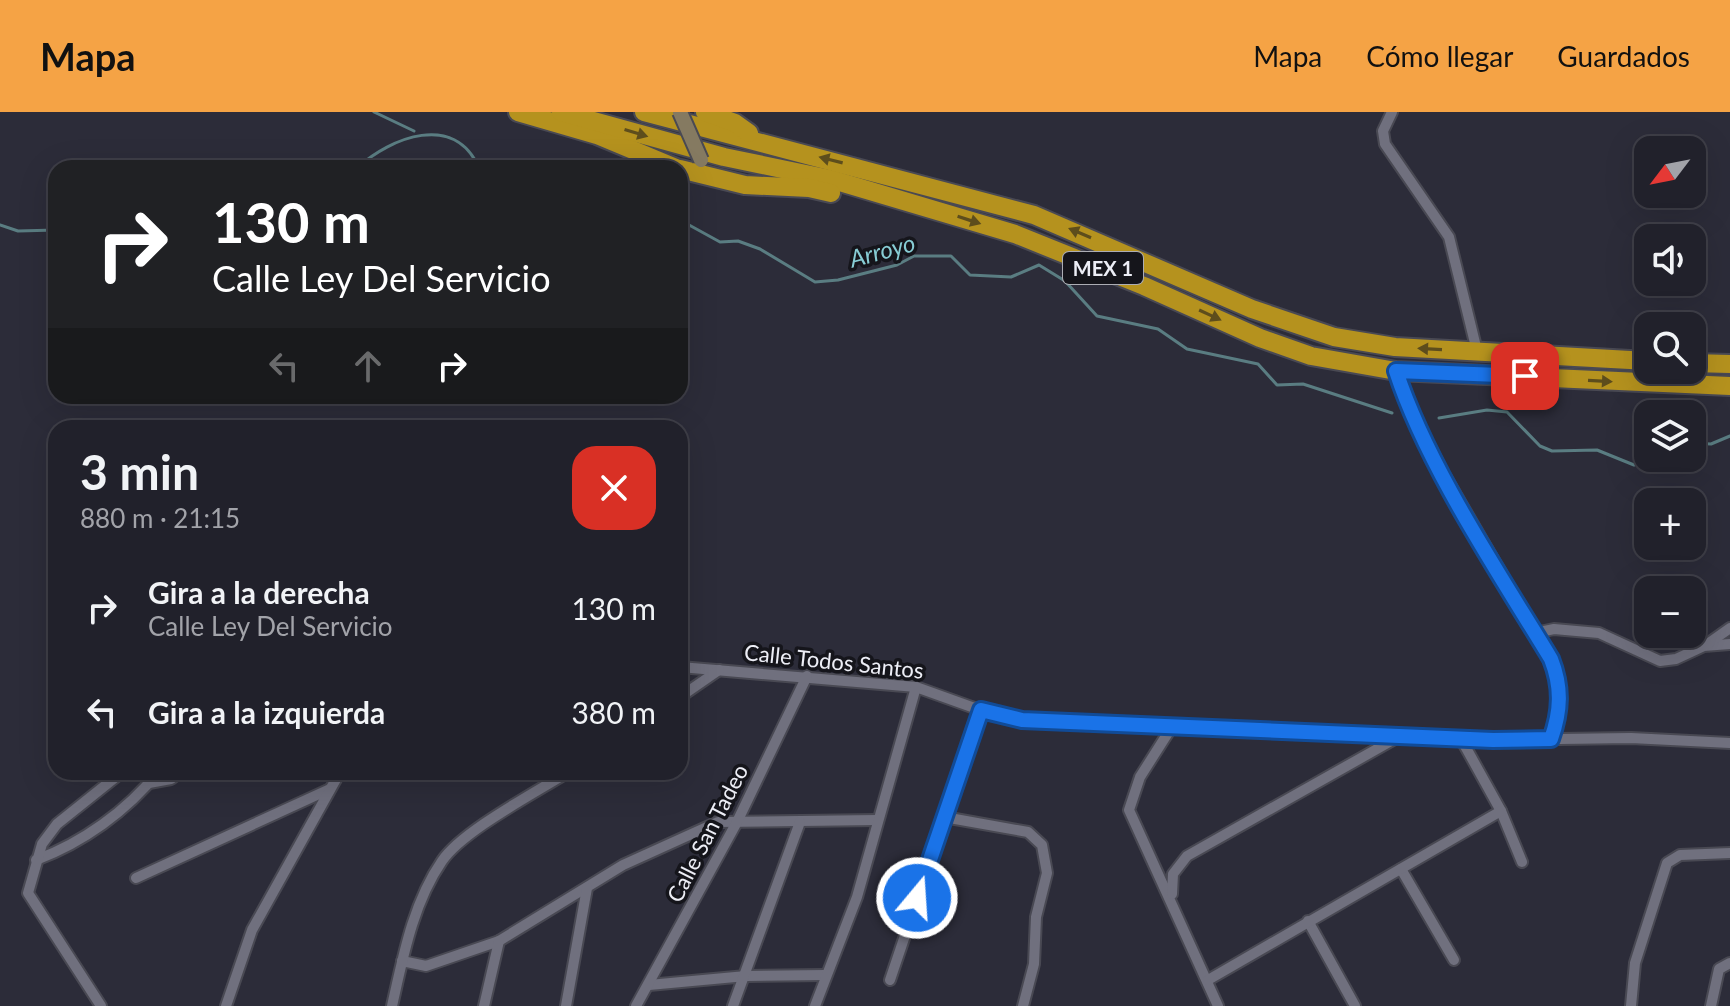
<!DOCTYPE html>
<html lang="es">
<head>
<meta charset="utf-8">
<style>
	:root { --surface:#21212b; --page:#2d2e37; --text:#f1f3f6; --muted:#a2a3a9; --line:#3e3e47; --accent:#f5a345 }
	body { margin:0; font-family:Lato,sans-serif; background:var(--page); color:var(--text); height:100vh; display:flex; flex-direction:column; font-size:30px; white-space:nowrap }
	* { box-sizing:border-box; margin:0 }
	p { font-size:26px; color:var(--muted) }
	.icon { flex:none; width:44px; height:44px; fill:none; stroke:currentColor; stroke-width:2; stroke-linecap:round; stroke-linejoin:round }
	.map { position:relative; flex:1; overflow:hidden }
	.details { position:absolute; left:48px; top:308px; width:640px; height:360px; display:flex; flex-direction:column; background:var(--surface); border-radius:24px; box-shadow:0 8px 32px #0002,0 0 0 2px var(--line) }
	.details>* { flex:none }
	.banner { position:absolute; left:48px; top:48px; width:640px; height:244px; border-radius:24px; box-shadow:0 8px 32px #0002,0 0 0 2px var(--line); background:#202124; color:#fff; overflow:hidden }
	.needle { width:52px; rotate:238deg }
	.tools { position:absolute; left:1634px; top:24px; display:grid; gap:16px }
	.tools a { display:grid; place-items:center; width:72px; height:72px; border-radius:16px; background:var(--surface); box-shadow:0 8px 32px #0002,0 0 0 2px var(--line); font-size:40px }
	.pin { position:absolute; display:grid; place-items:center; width:68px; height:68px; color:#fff; margin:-34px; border-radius:16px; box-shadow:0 4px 12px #0006 }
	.me { position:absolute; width:88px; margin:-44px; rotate:18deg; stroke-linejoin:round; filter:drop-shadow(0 0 6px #0008) }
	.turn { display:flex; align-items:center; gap:28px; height:168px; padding:0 32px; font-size:36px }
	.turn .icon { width:104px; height:104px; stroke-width:2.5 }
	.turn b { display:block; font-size:56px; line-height:68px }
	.lanes { display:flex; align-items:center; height:76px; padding:0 32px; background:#0003; justify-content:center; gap:40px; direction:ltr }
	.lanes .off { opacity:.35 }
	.round { display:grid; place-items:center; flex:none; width:84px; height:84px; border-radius:24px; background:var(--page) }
	.summary { display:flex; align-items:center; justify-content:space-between; height:136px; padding:0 32px }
	h1 { font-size:48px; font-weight:700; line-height:60px }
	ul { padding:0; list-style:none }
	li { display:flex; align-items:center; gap:24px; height:104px; padding:0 32px }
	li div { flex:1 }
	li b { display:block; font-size:30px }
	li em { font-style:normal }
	header { display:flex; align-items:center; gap:48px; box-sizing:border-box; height:112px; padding:0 40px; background:var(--accent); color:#111 }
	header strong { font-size:38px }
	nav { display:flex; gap:44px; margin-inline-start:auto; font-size:28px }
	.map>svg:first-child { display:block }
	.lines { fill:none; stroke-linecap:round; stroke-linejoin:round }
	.stream { stroke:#5a7d82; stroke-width:3 }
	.street-casing { stroke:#494953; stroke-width:14 }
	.highway-casing { stroke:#494953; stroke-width:22 }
	.street { stroke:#70707e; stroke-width:10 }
	.highway { stroke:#b5921e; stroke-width:18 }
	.secondary-bridge-casing { stroke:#494953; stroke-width:18; stroke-linecap:butt }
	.secondary-bridge { stroke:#857a61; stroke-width:14 }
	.oneway { fill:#5d4d1c }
	.route-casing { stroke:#114b97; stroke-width:20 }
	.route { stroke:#1a73e8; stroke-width:14 }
	.labels { text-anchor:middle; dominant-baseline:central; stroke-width:7; stroke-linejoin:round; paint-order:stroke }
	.shield { fill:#15151b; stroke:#acadb4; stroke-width:2 }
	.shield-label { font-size:20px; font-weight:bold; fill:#edeef6 }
	.street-label { font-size:22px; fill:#edeef6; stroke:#15151b }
	.water-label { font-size:24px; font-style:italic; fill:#87ccd4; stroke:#15151b }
</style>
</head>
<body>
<header>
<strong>Mapa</strong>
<nav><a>Mapa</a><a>Cómo llegar</a><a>Guardados</a></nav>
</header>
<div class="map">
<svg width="1730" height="894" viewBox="0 0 1730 894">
	<rect width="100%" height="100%" fill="#2c2c39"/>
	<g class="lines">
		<g class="stream">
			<path d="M374 0 414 19"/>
			<path d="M357 56C391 25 455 0 479 56"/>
			<path d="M680 108 720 130 738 129 760 137 815 170 838 168 897 153 914 144H951L970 163 1011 165 1039 153 1065 169 1097 204 1158 217 1187 237 1258 252 1277 273 1303 272 1392 301"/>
			<path d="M0 113 18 119 56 118"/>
			<path d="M1439 306 1487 298 1507 300 1540 334 1552 339 1597 338 1634 353 1641 350C1646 338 1637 328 1640 315L1648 311"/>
			<path d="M1692 331 1711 332 1730 324"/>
		</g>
		<defs>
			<g id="street">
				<path d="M1392 0 1383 19 1385 32 1449 125 1477 239"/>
				<path d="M1396 259 1410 296 1444 362 1551 547C1562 574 1561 599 1551 627"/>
				<path d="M1535 521 1554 517 1599 521 1660 549 1676 547 1704 534 1730 532"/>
				<path d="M1706 533 1730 516"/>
				<path d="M680 555 916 575 994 603 1022 608 1269 616 1493 628 1631 626 1730 631"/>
				<path d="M680 585 719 558"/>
				<path d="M1173 613 1140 665 1129 698 1218 894"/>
				<path d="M1460 625 1501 699 1522 750"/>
				<path d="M149 671 171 667 180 660"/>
				<path d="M944 705 1028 720 1042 733 1047 761 1036 805 1034 852 1023 894"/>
				<path d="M36 748C82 731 127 699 158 660"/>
				<path d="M1401 757 1454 848"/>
				<path d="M136 766 330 677"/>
				<path d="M1172 782 1173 762 1187 744 1400 624"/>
				<path d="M1308 809 1355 894"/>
				<path d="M402 849 426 854 499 829 623 753 718 710 877 708"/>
				<path d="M890 868 981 598"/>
				<path d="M1208 868 1501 699"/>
				<path d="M649 873 746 864 825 863"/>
				<path d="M101 894 28 781 42 732 57 712 122 660"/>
				<path d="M226 894 252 818 340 660"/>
				<path d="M392 894C403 845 413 791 442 749 462 719 535 681 568 660"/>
				<path d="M484 894 499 829"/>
				<path d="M566 894 587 776"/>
				<path d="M636 894 737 710 807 564"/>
				<path d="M733 894 800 710"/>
				<path d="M815 894 857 785 916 575"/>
				<path d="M1631 894 1635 851 1667 751 1680 743 1730 741"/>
				<path d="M1711 894 1719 857 1730 851"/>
			</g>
			<g id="highway">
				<path d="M518 0 597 23 676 56"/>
				<path d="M561 0 724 45 830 67 1015 122 1144 174 1260 226 1311 244 1396 259 1730 274"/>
				<path d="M644 0 1034 103 1252 197 1334 225 1395 235 1648 249"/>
				<path d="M705 0 735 11 749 21"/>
				<path d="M680 57 745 73 809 76 831 81"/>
				<path d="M1692 251 1730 252"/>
			</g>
		</defs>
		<use href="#street" class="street-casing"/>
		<use href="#highway" class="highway-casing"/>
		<use href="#street" class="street"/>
		<use href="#highway" class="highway"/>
		<defs>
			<path id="secondary-bridge" d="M680 0 701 48"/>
		</defs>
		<use href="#secondary-bridge" class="secondary-bridge-casing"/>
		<use href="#secondary-bridge" class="secondary-bridge"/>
	</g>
	<defs><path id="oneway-solid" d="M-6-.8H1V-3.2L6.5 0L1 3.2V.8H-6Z" transform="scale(2)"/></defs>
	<g class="oneway">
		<use href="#oneway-solid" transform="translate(636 21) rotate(17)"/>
		<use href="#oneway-solid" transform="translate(831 48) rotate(-166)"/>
		<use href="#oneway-solid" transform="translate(969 108) rotate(18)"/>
		<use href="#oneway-solid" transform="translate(1080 121) rotate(-157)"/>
		<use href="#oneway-solid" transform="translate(1210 203) rotate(25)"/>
		<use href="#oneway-solid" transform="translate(1430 237) rotate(-177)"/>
		<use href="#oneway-solid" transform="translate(1600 269) rotate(3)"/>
	</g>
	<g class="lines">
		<defs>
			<path id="route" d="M917 786 981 598 1022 608 1493 628 1551 627C1561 599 1562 575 1551 547 1499 461 1427 354 1396 259L1525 264"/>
		</defs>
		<use href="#route" class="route-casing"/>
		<use href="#route" class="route"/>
	</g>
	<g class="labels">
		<rect class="shield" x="1063" y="140" width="80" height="32" rx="6"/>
		<g class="shield-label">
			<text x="1103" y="156">MEX 1</text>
		</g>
		<g class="street-label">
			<text transform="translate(834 549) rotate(6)">Calle Todos Santos</text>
			<text transform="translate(707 721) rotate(-63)">Calle San Tadeo</text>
		</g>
		<g class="water-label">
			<text transform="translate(882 138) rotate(-15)">Arroyo</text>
		</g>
	</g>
</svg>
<div class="tools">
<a><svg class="needle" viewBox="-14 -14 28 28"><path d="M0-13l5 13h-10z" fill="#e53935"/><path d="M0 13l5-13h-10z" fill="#a2a3a9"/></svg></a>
<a><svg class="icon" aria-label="sound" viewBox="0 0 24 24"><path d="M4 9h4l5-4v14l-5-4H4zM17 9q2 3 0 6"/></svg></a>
<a><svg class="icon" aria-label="search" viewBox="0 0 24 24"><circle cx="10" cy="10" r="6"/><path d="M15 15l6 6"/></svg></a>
<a><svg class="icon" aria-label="layers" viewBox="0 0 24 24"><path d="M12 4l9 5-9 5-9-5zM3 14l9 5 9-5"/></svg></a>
<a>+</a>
<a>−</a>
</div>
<div class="pin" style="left:1525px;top:264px;background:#d93025"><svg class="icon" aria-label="arrive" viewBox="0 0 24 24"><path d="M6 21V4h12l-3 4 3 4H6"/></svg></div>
<svg class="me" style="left:917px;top:786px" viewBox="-20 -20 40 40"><circle r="17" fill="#1a73e8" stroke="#fff" stroke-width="3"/><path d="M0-11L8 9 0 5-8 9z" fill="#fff"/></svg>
<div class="banner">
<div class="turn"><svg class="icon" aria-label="right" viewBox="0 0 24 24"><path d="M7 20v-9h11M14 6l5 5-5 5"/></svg><div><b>130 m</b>Calle Ley Del Servicio</div></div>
<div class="lanes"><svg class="icon off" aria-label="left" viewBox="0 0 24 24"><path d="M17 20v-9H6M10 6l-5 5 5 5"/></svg><svg class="icon off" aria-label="ahead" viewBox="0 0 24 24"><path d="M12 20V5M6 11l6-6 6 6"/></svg><svg class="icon" aria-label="right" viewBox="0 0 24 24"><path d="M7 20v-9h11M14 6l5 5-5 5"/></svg></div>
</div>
<section class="details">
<div class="summary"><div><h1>3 min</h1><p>880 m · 21:15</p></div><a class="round" style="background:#d93025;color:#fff"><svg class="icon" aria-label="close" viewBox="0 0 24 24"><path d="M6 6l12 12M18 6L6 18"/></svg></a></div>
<ul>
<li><svg class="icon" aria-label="right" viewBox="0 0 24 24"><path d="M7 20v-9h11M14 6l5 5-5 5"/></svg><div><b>Gira a la derecha</b><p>Calle Ley Del Servicio</p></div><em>130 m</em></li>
<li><svg class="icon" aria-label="left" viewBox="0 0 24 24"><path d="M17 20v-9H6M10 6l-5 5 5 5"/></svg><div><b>Gira a la izquierda</b></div><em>380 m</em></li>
</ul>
</section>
</div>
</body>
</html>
